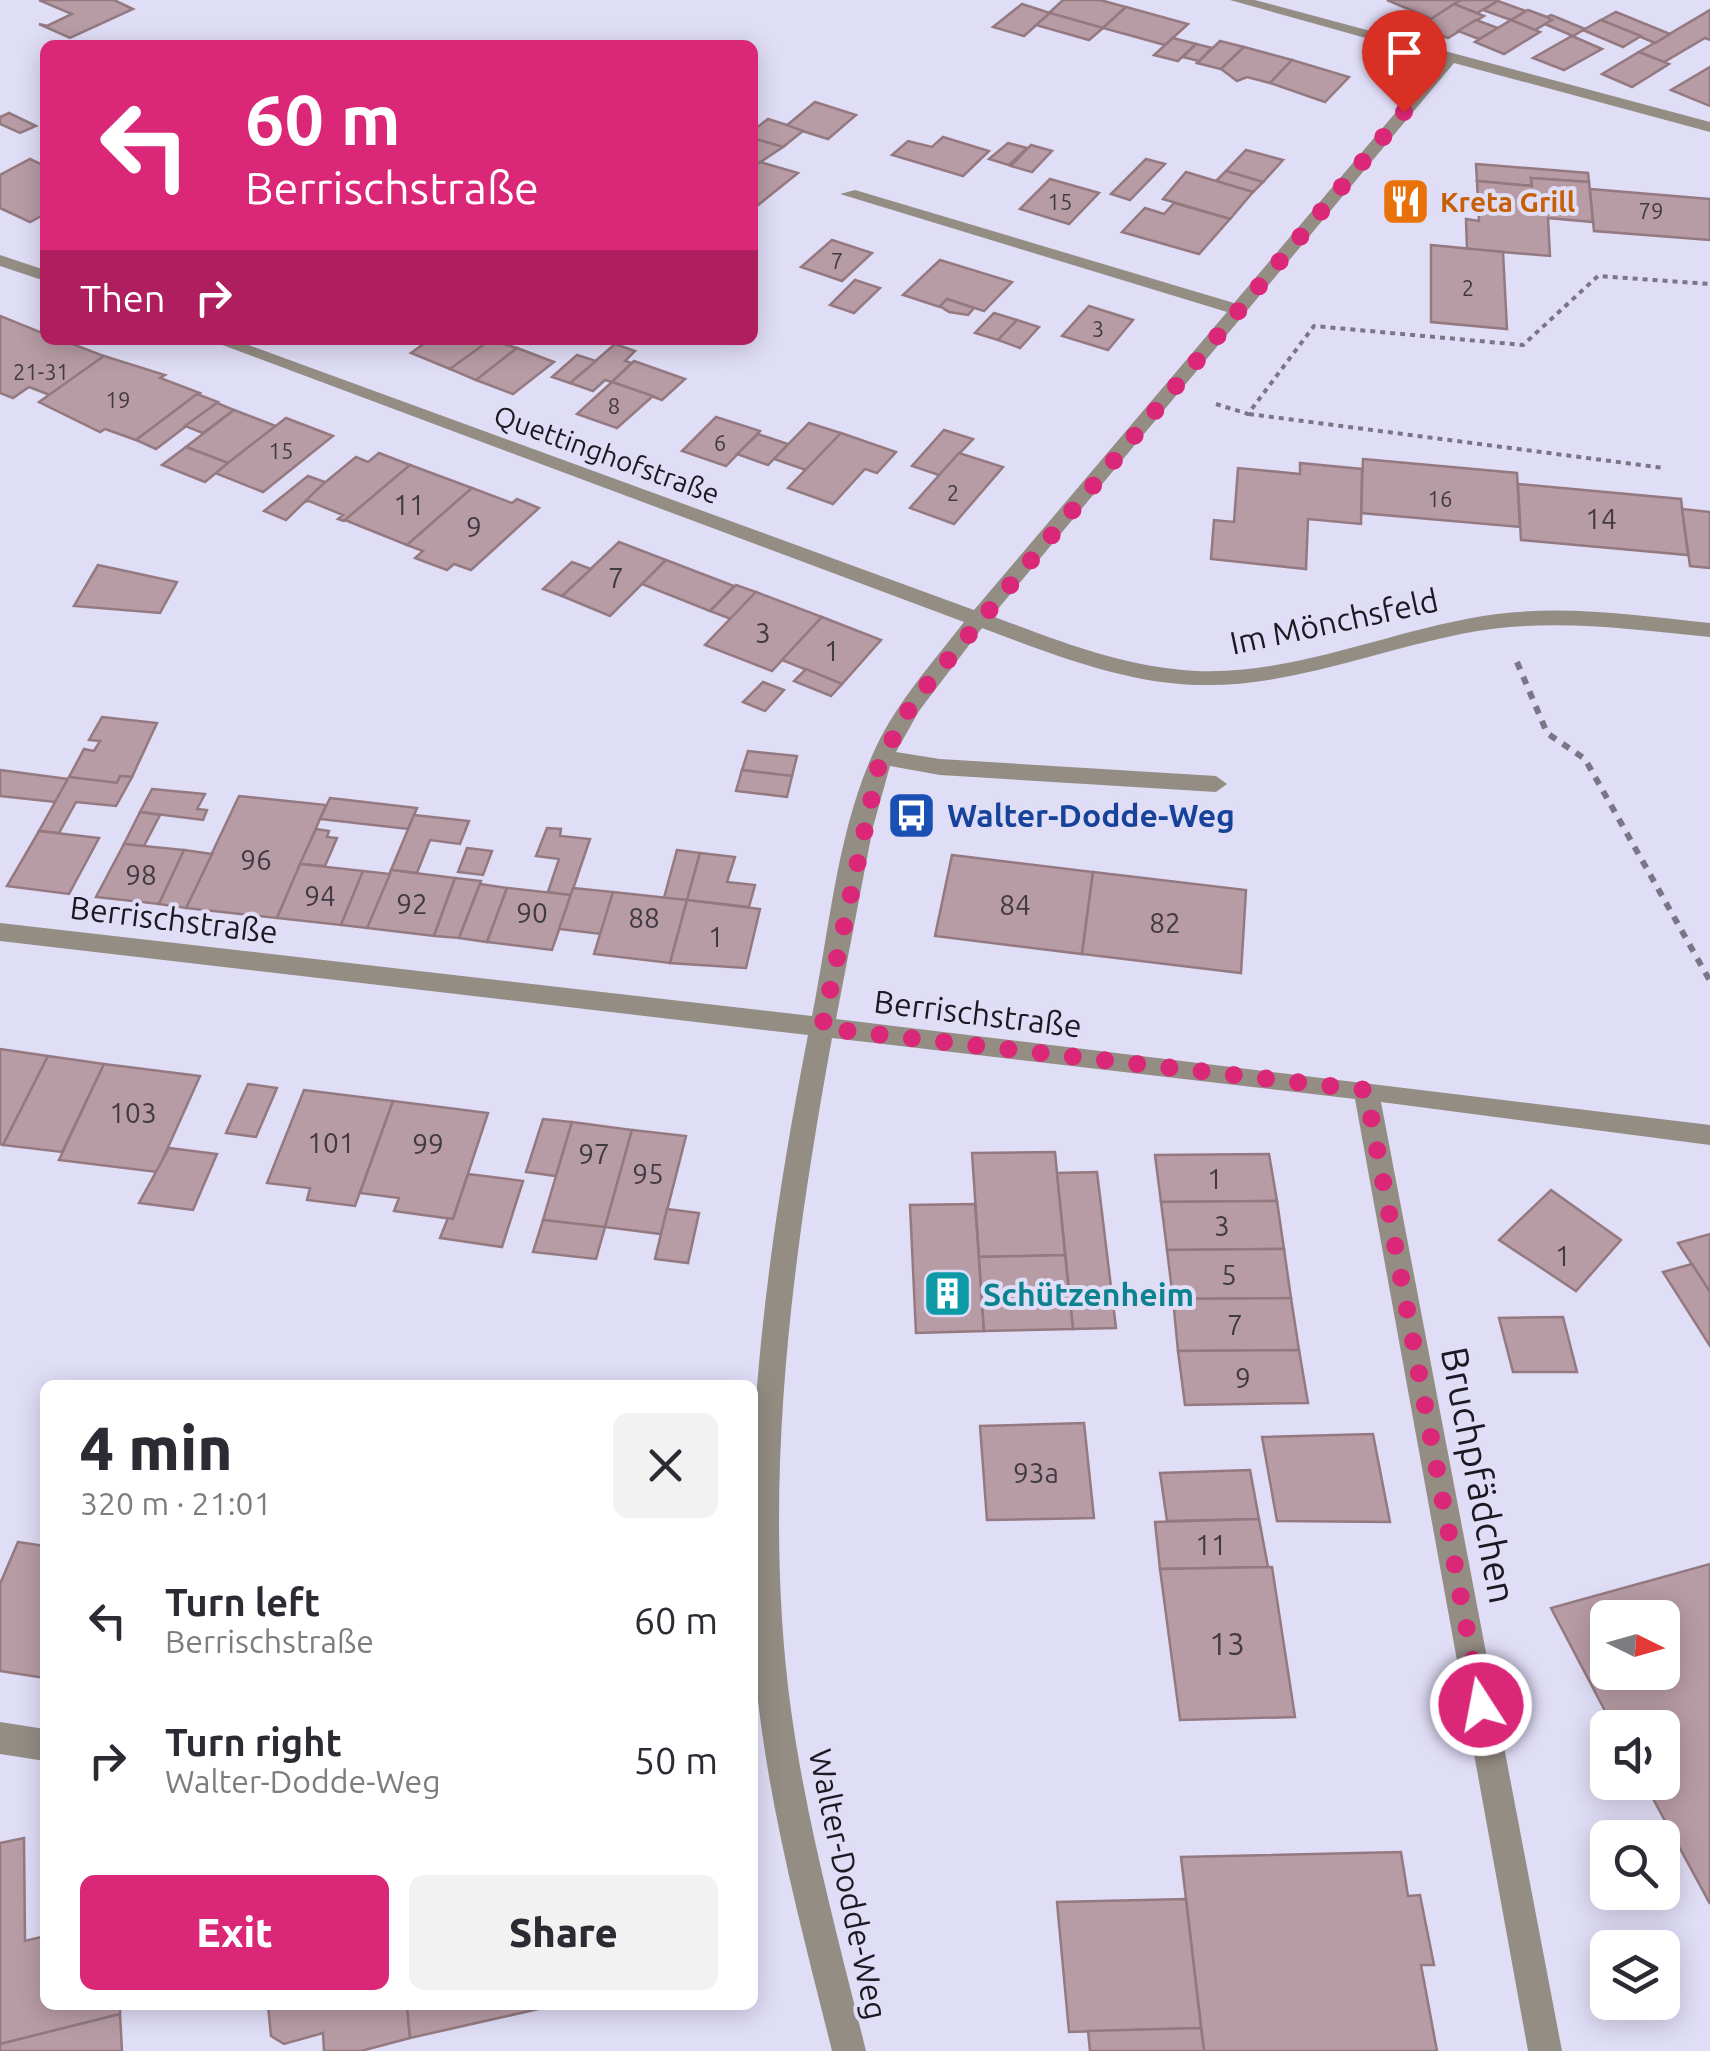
<!DOCTYPE html>
<html lang="en">
<head>
<meta charset="utf-8">
<style>
	:root { --surface:#fff; --page:#f2f2f3; --text:#2b2b33; --muted:#7c7c81; --accent:#db2777 }
	body { margin:0; font-family:Ubuntu,sans-serif; background:var(--page); color:var(--text); height:100vh; display:flex; flex-direction:column; font-size:38px; white-space:nowrap }
	* { box-sizing:border-box; margin:0 }
	p { font-size:32px; color:var(--muted) }
	.icon { flex:none; width:55px; height:55px; fill:none; stroke:currentColor; stroke-width:2; stroke-linecap:round; stroke-linejoin:round }
	.map { position:relative; flex:1; overflow:hidden }
	.panel { position:absolute; left:40px; top:1380px; width:718px; height:630px; display:flex; flex-direction:column; background:var(--surface); border-radius:15px; box-shadow:0 5px 25px #0003 }
	.panel>* { flex:none }
	.banner { position:absolute; left:40px; top:40px; width:718px; height:305px; border-radius:15px; box-shadow:0 5px 25px #0003; background:#db2777; color:#fff; overflow:hidden }
	.needle { width:65px; rotate:95deg }
	.buttons { position:absolute; left:1590px; top:1600px; display:grid; gap:20px }
	.buttons a { display:grid; place-items:center; width:90px; height:90px; border-radius:15px; background:var(--surface); box-shadow:0 5px 25px #0003; font-size:50px }
	.pin { position:absolute; display:grid; place-items:center; width:85px; height:85px; color:#fff; margin:-102px -42px; border-radius:50% 50% 50% 0; rotate:-45deg; box-shadow:0 0 10px #0007 }
	.pin .icon { rotate:45deg }
	.me { position:absolute; width:110px; margin:-55px; rotate:349deg; stroke-linejoin:round; filter:drop-shadow(0 0 8px #0008) }
	.turn { display:flex; align-items:center; gap:35px; height:210px; padding:0 40px; font-size:45px }
	.turn .icon { width:130px; height:130px; stroke-width:2.5 }
	.turn b { display:block; font-size:70px; line-height:85px }
	.then { display:flex; align-items:center; height:95px; padding:0 40px; background:#0003; gap:20px; font-size:38px }
	.round { display:grid; place-items:center; flex:none; width:105px; height:105px; border-radius:15px; background:var(--page) }
	.summary { display:flex; align-items:center; justify-content:space-between; height:170px; padding:0 40px }
	h1 { font-size:60px; font-weight:800; line-height:75px }
	.button { display:flex; gap:20px; margin-top:auto; padding:20px 40px }
	.button a { flex:1; height:115px; border-radius:15px; background:var(--accent); color:#fff; font-size:40px; font-weight:800; line-height:115px; text-align:center }
	.button a+a { background:var(--page); color:var(--text) }
	ul { padding:0; list-style:none }
	li { display:flex; align-items:center; gap:30px; height:140px; padding:0 40px }
	li div { flex:1 }
	li b { display:block; font-size:38px }
	li em { font-style:normal }
	.map>svg:first-child { display:block }
	.building { fill:#b89ca5; stroke:#947981; stroke-width:2.5; fill-rule:evenodd }
	.lines { fill:none; stroke-linecap:round; stroke-linejoin:round }
	.path-far1 { stroke:#797687; stroke-width:4; stroke-dasharray:5 5; stroke-linecap:butt }
	.path { stroke:#797687; stroke-width:6; stroke-dasharray:8 8; stroke-linecap:butt }
	.minor { fill:#948d84; fill-rule:evenodd }
	.route { stroke:#db2777; stroke-width:18; stroke-dasharray:0 32.4 }
	.labels { text-anchor:middle; dominant-baseline:central; stroke-width:8; stroke-linejoin:round; paint-order:stroke }
	.far-number-label { font-size:22px; fill:#423a43 }
	.far-food-label { font-size:28px; font-weight:bold; fill:#c56008; stroke:#e0ddf7; text-anchor:start }
	.far-street-label { font-size:28px; fill:#1b1922; stroke:#e0ddf7 }
	.number-label { font-size:28px; fill:#423a43 }
	.street-label { font-size:32px; fill:#1b1922; stroke:#e0ddf7 }
	.transit-label { font-size:32px; font-weight:bold; fill:#164399; stroke:#e0ddf7; text-anchor:start }
	.culture-label { font-size:32px; font-weight:bold; fill:#0d838f; stroke:#e0ddf7; text-anchor:start }
	.near-number-label { font-size:32px; fill:#423a43 }
	.near-street-label { font-size:38px; fill:#1b1922; stroke:#e0ddf7 }
</style>
</head>
<body>
<div class="map">
<svg width="1710" height="2051" viewBox="0 0 1710 2051">
	<rect width="100%" height="100%" fill="#e0ddf7"/>
	<g class="building">
		<path d="M39 0H114L133 9 70 38 39 24 47 26 72 14Z"/>
		<path d="M1063 0H1100L1126 7 1103 28 1049 13Z"/>
		<path d="M1387 0H1462L1432 19Z"/>
		<path d="M1462 0H1496L1498 1 1477 13 1454 4Z"/>
		<path d="M1498 1 1526 11 1511 20 1483 10Z"/>
		<path d="M1022 4 1050 13 1024 36 993 27Z"/>
		<path d="M1454 4 1484 16 1448 38 1419 27Z"/>
		<path d="M1126 7 1188 24 1165 45 1103 28Z"/>
		<path d="M1528 10 1547 17 1552 20 1535 30 1511 20Z"/>
		<path d="M1710 10V40L1705 38 1664 62 1639 52Z"/>
		<path d="M1616 12 1670 34 1655 43 1601 20Z"/>
		<path d="M1050 13 1103 28 1089 40 1036 25Z"/>
		<path d="M1551 15 1585 29 1573 36 1545 24 1552 20 1547 17Z"/>
		<path d="M1476 20 1498 28 1479 39 1458 31Z"/>
		<path d="M1511 20 1540 32 1504 54 1475 42Z"/>
		<path d="M1601 20 1641 36 1623 47 1583 30Z"/>
		<path d="M1572 36 1602 49 1564 70 1533 58Z"/>
		<path d="M1173 38 1196 44 1178 61 1154 55Z"/>
		<path d="M1220 41 1244 47 1221 69 1197 63Z"/>
		<path d="M1196 44 1212 48 1199 61 1183 57Z"/>
		<path d="M1244 47 1292 60 1270 83 1247 77 1237 81 1221 69Z"/>
		<path d="M1639 52 1669 64 1632 87 1602 74Z"/>
		<path d="M1292 60 1349 77 1325 102 1270 83Z"/>
		<path d="M1710 67V106L1671 90Z"/>
		<path d="M815 102 856 115 828 139 786 126Z"/>
		<path d="M9 113 36 126 20 133 0 124V117Z"/>
		<path d="M768 119 787 125 803 131 783 147 752 138V131Z"/>
		<path d="M943 137 989 151 963 176 892 155 908 141 932 147Z"/>
		<path d="M752 138 783 147 759 163 752 161Z"/>
		<path d="M1008 143 1027 148 1009 165 989 159Z"/>
		<path d="M1031 145 1052 151 1032 172 1011 166Z"/>
		<path d="M1246 150 1283 160 1263 182 1226 171Z"/>
		<path d="M30 159 45 166V214L30 222 0 208V175Z"/>
		<path d="M1146 159 1165 164 1130 200 1111 194Z"/>
		<path d="M760 162 798 173 752 210V168Z"/>
		<path d="M1476 164 1588 173 1589 182 1531 178 1532 186 1477 181Z"/>
		<path d="M1226 171 1263 182 1253 192 1216 181Z"/>
		<path d="M1186 172 1216 181 1253 192 1230 219 1163 199Z"/>
		<path d="M1531 178 1589 182 1593 222 1548 218 1550 256 1467 249 1466 219 1479 221 1477 181 1532 186Z"/>
		<path d="M1050 179 1099 193 1069 224 1020 209Z"/>
		<path d="M1590 189 1710 199V240L1594 231Z"/>
		<path d="M1174 203 1230 219 1199 254 1122 232 1145 208 1164 214Z"/>
		<path d="M832 240 872 253 842 281 801 267Z"/>
		<path d="M1431 245 1503 252 1507 329 1431 322Z"/>
		<path d="M940 260 1012 282 984 311 947 299 940 307 903 295Z"/>
		<path d="M855 280 880 288 854 313 830 305Z"/>
		<path d="M947 299 974 308 968 315 949 312 940 306Z"/>
		<path d="M1089 306 1133 320 1108 350 1062 336Z"/>
		<path d="M994 313 1017 320 998 340 975 333Z"/>
		<path d="M0 316 45 334V340H62L104 356 50 395 29 387 13 398 0 393Z"/>
		<path d="M1017 320 1039 327 1020 348 998 340Z"/>
		<path d="M429 340H490L450 369 411 353Z"/>
		<path d="M490 340 517 348 476 380 450 369Z"/>
		<path d="M615 344 635 351 625 361 632 363 612 382 605 380 593 391 570 383Z"/>
		<path d="M517 348 554 362 513 394 476 380Z"/>
		<path d="M577 355 596 361 570 383 552 377Z"/>
		<path d="M104 356 165 375 160 378 200 393 136 440 105 429 100 432 39 402Z"/>
		<path d="M634 361 685 379 662 400 612 382Z"/>
		<path d="M612 382 653 396 617 428 577 414Z"/>
		<path d="M197 394 218 402 156 449 136 440Z"/>
		<path d="M217 403 234 410 203 433 185 426Z"/>
		<path d="M234 410 276 426 228 463 186 447Z"/>
		<path d="M716 417 760 431 726 466 682 451Z"/>
		<path d="M286 418 333 436 263 492 215 473Z"/>
		<path d="M809 423 841 433 806 470 774 459Z"/>
		<path d="M944 430 973 439 939 475 912 466Z"/>
		<path d="M841 433 896 452 877 473 865 469 833 504 788 488Z"/>
		<path d="M758 434 788 444 768 465 737 454Z"/>
		<path d="M186 447 228 463 205 482 162 465Z"/>
		<path d="M379 453 410 465 344 521 338 519 343 515 309 501 300 503 356 457 368 462Z"/>
		<path d="M959 453 1003 467 954 524 910 508Z"/>
		<path d="M1363 459 1517 473 1520 527 1361 513Z"/>
		<path d="M1300 463 1362 469 1361 524 1308 519 1306 569 1211 559 1214 520 1234 522 1238 468 1300 474Z"/>
		<path d="M410 465 472 488 407 545 345 520Z"/>
		<path d="M308 476 325 482 286 520 264 511Z"/>
		<path d="M1518 484 1681 499 1688 555 1521 540Z"/>
		<path d="M472 488 512 503 517 499 539 508 471 570 454 564 447 570 415 558 423 551 407 545Z"/>
		<path d="M1682 509 1710 512V568L1690 566Z"/>
		<path d="M619 542 666 560 610 616 562 596Z"/>
		<path d="M666 560 734 586 710 611 642 584Z"/>
		<path d="M572 562 591 569 562 596 543 589Z"/>
		<path d="M98 565 177 582 160 613 74 606Z"/>
		<path d="M736 585 756 592 731 619 710 611Z"/>
		<path d="M756 592 822 617 772 671 705 645Z"/>
		<path d="M822 617 881 640 842 684 782 660Z"/>
		<path d="M806 669 842 684 831 696 794 681Z"/>
		<path d="M763 682 784 690 765 711 743 702Z"/>
		<path d="M102 717 157 723 132 777 120 776 117 783 69 777 84 749 94 751 100 741 89 740Z"/>
		<path d="M748 751 797 756 792 776 742 770Z"/>
		<path d="M0 770 68 779 55 802 0 796Z"/>
		<path d="M742 770 792 776 787 797 736 791Z"/>
		<path d="M120 776 132 777 116 806 76 802 59 833 39 831 69 777 117 783Z"/>
		<path d="M152 789 205 794 197 809 207 810 203 820 140 812Z"/>
		<path d="M239 796 326 805 277 918 186 908Z"/>
		<path d="M330 798 417 808 408 829 320 819Z"/>
		<path d="M140 812 160 815 144 846 124 844Z"/>
		<path d="M414 815 469 821 460 844 430 840 417 873 391 870Z"/>
		<path d="M547 828 561 829 560 836 590 839 571 895 548 892 559 859 536 856Z"/>
		<path d="M316 829 329 831 327 837 337 838 325 866 300 864Z"/>
		<path d="M39 831 99 838 69 894 7 886Z"/>
		<path d="M124 844 184 850 159 904 96 897Z"/>
		<path d="M467 848 492 851 483 875 458 872Z"/>
		<path d="M184 850 212 854 186 908 159 904Z"/>
		<path d="M677 850 700 853 687 900 664 898Z"/>
		<path d="M700 853 735 857 727 882 755 885 749 907 687 900Z"/>
		<path d="M952 855 1093 872 1082 954 935 936Z"/>
		<path d="M300 864 363 871 341 925 277 918Z"/>
		<path d="M391 870 455 878 434 936 367 928Z"/>
		<path d="M363 871 390 874 367 928 341 925Z"/>
		<path d="M1093 872 1246 890 1241 973 1082 954Z"/>
		<path d="M455 878 481 881 459 938 434 936Z"/>
		<path d="M480 884 507 888 487 942 459 938Z"/>
		<path d="M507 888 571 895 552 950 487 942Z"/>
		<path d="M573 888 613 892 601 934 559 929Z"/>
		<path d="M613 892 687 900 670 963 594 954Z"/>
		<path d="M687 900 760 909 746 968 670 963Z"/>
		<path d="M0 1049 48 1056 3 1145 0 1144Z"/>
		<path d="M48 1056 104 1064 62 1152 3 1145Z"/>
		<path d="M104 1064 200 1076 157 1172 59 1160Z"/>
		<path d="M248 1084 277 1088 256 1137 226 1133Z"/>
		<path d="M304 1090 393 1101 355 1206 307 1200 310 1188 267 1183Z"/>
		<path d="M393 1101 488 1113 453 1219 394 1211 399 1198 360 1193Z"/>
		<path d="M543 1119 572 1122 556 1176 526 1172Z"/>
		<path d="M572 1122 632 1130 605 1227 543 1220Z"/>
		<path d="M632 1130 686 1136 661 1234 605 1227Z"/>
		<path d="M169 1148 217 1154 193 1210 139 1203Z"/>
		<path d="M1055 1152 1065 1255 979 1257 972 1153Z"/>
		<path d="M1269 1154 1277 1201 1161 1202 1155 1155Z"/>
		<path d="M1097 1172 1116 1328 1073 1329 1057 1173Z"/>
		<path d="M468 1174 523 1181 502 1247 440 1238 448 1218 453 1219Z"/>
		<path d="M1551 1190 1621 1240 1576 1291 1499 1240Z"/>
		<path d="M1277 1201 1284 1249 1167 1250 1161 1202Z"/>
		<path d="M975 1204 984 1331 916 1333 910 1205Z"/>
		<path d="M667 1209 699 1213 688 1263 655 1259Z"/>
		<path d="M543 1220 605 1227 596 1259 533 1252Z"/>
		<path d="M1710 1234V1292L1678 1243Z"/>
		<path d="M1284 1249 1291 1298 1173 1299 1167 1250Z"/>
		<path d="M1065 1255 1073 1329 984 1331 979 1257Z"/>
		<path d="M1692 1264 1710 1292V1346L1663 1272Z"/>
		<path d="M1291 1298 1299 1350 1178 1351 1173 1299Z"/>
		<path d="M1563 1317 1577 1372H1513L1499 1318Z"/>
		<path d="M1299 1350 1308 1403 1185 1405 1178 1351Z"/>
		<path d="M1084 1423 1094 1518 987 1520 980 1426Z"/>
		<path d="M1373 1434 1390 1522 1277 1521 1262 1437Z"/>
		<path d="M1250 1470 1259 1519 1167 1521 1160 1473Z"/>
		<path d="M1259 1519 1268 1567 1160 1569 1155 1522Z"/>
		<path d="M18 1542 45 1546V1678L0 1671V1584Z"/>
		<path d="M1710 1564V1904L1644 1782H1662V1728H1614L1551 1608ZM1608 1618H1662V1672H1608Z"/>
		<path d="M1272 1567 1295 1717 1180 1720 1160 1569Z"/>
		<path d="M24 1838 25 1941 45 1936V2005H120V2014L0 2044V1843Z"/>
		<path d="M1401 1852 1408 1896 1420 1895 1434 1965H1421L1437 2051H1204L1181 1857Z"/>
		<path d="M1186 1899 1201 2028 1069 2032 1057 1902Z"/>
		<path d="M268 2005H407L410 2038 361 2051H324L323 2033 284 2044 271 2036Z"/>
		<path d="M407 2005H556L410 2038Z"/>
		<path d="M120 2014 122 2051H0V2044Z"/>
		<path d="M1201 2028 1204 2051H1090L1088 2031Z"/>
	</g>
	<g class="lines">
		<g class="path-far1">
			<path d="M1216 404 1248 414 1314 326 1523 345 1598 276 1710 284"/>
			<path d="M1249 414 1664 468"/>
		</g>
		<path class="path" d="M1517 662 1547 733 1585 759 1710 981"/>
		<g class="minor">
			<path d="M1230 0H1255L1710 122V132L1454 63 992 616C1058 641 1126 668 1197 671 1299 675 1397 627 1497 614 1568 605 1639 616 1710 623V637C1626 629 1544 617 1461 634 1375 651 1289 687 1201 685 1126 684 1052 654 982 628L919 711 896 752 940 759 1216 776 1227 784 1216 792 940 775 890 766 873 827 836 1019 1710 1125V1145L1381 1102 1562 2051H1528L1355 1099 832 1038C792 1258 761 1486 791 1710 807 1825 838 1938 866 2051H832C800 1922 764 1792 754 1658 740 1449 768 1240 808 1035L0 941V923L812 1016C830 928 837 829 876 747 898 701 933 662 964 622L209 340H235L974 610 1227 312 840 194 855 190 1234 303 1441 59Z"/>
			<path d="M0 255 45 270V281L0 266Z"/>
			<path d="M0 1722 45 1729V1761L0 1754Z"/>
		</g>
	</g>
	<g class="lines">
		<path class="route" d="M1404 112 913 702 879 764 822 1028 1366 1090 1481 1705"/>
	</g>
	<defs>
		<symbol id="restaurant-square" viewBox="-11 -11 22 22"><rect x="-9" y="-9" width="18" height="18" rx="4" fill="#e8710a" stroke="#e0ddf7"/><path d="M-5-6h1v4h1v-4h1v4h1v-4h1v5L-1.5 .5V6h-2V.5L-5-1ZM5-6V6H3V1.5H1.5Q1.5-4 5-6Z" fill="#fff"/></symbol>
		<symbol id="bus-square" viewBox="-11 -11 22 22"><rect x="-9" y="-9" width="18" height="18" rx="4" fill="#1a4fb4" stroke="#e0ddf7"/><path d="M-5-6H5V4H4V6H2V4H-2V6H-4V4H-5ZM-3.5-4V0h7V-4ZM-3.5 1.2v1.5H-2V1.2ZM2 1.2v1.5H3.5V1.2Z" fill="#fff"/></symbol>
		<symbol id="building-square" viewBox="-11 -11 22 22"><rect x="-9" y="-9" width="18" height="18" rx="4" fill="#0f9aa8" stroke="#e0ddf7"/><path d="M-4-6H4V6H1V3H-1V6H-4ZM-2.5-4.3h1.7v1.8h-1.7ZM.8-4.3h1.7v1.8H.8ZM-2.5-1h1.7V.8h-1.7ZM.8-1h1.7V.8H.8Z" fill="#fff"/></symbol>
	</defs>
	<g fill-rule="evenodd">
		<use href="#restaurant-square" x="1378" y="174" width="55" height="55"/>
		<use href="#bus-square" x="884" y="788" width="55" height="55"/>
		<use href="#building-square" x="920" y="1266" width="55" height="55"/>
	</g>
	<g class="labels">
		<g class="far-number-label">
			<text x="1060" y="201">15</text>
			<text x="1651" y="210">79</text>
			<text x="837" y="260">7</text>
			<text x="1468" y="287">2</text>
			<text x="1098" y="328">3</text>
			<text x="41" y="371">21-31</text>
			<text x="118" y="399">19</text>
			<text x="614" y="405">8</text>
			<text x="720" y="442">6</text>
			<text x="281" y="450">15</text>
			<text x="953" y="492">2</text>
			<text x="1440" y="498">16</text>
		</g>
		<g class="far-food-label">
			<text x="1440" y="201">Kreta Grill</text>
		</g>
		<g class="far-street-label">
			<text transform="translate(607 454) rotate(20)">Quettinghofstraße</text>
		</g>
		<g class="number-label">
			<text x="409" y="504">11</text>
			<text x="1601" y="518">14</text>
			<text x="474" y="526">9</text>
			<text x="616" y="577">7</text>
			<text x="763" y="632">3</text>
			<text x="832" y="650">1</text>
			<text x="256" y="859">96</text>
			<text x="141" y="874">98</text>
			<text x="320" y="895">94</text>
			<text x="412" y="903">92</text>
			<text x="1015" y="904">84</text>
			<text x="532" y="912">90</text>
			<text x="644" y="917">88</text>
			<text x="1165" y="922">82</text>
			<text x="716" y="936">1</text>
			<text x="133" y="1112">103</text>
			<text x="331" y="1142">101</text>
			<text x="428" y="1143">99</text>
			<text x="594" y="1153">97</text>
			<text x="648" y="1173">95</text>
			<text x="1215" y="1178">1</text>
			<text x="1222" y="1225">3</text>
			<text x="1563" y="1255">1</text>
			<text x="1229" y="1274">5</text>
			<text x="1235" y="1324">7</text>
			<text x="1243" y="1377">9</text>
			<text x="1036" y="1472">93a</text>
			<text x="1211" y="1544">11</text>
		</g>
		<g class="street-label">
			<text transform="translate(1334 621) rotate(-12)">Im Mönchsfeld</text>
			<text transform="translate(174 919) rotate(7)">Berrischstraße</text>
			<text transform="translate(978 1013) rotate(7)">Berrischstraße</text>
			<text transform="translate(849 1884) rotate(78)">Walter-Dodde-Weg</text>
		</g>
		<g class="transit-label">
			<text x="947" y="815">Walter-Dodde-Weg</text>
		</g>
		<g class="culture-label">
			<text x="983" y="1294">Schützenheim</text>
		</g>
		<g class="near-number-label">
			<text x="1227" y="1643">13</text>
		</g>
		<g class="near-street-label">
			<text transform="translate(1479 1475) rotate(79)">Bruchpfädchen</text>
		</g>
	</g>
</svg>
<div class="buttons">
<a><svg class="needle" viewBox="-14 -14 28 28"><path d="M0-13l5 13h-10z" fill="#e53935"/><path d="M0 13l5-13h-10z" fill="#7c7c81"/></svg></a>
<a><svg class="icon" aria-label="sound" viewBox="0 0 24 24"><path d="M4 9h4l5-4v14l-5-4H4zM17 9q2 3 0 6"/></svg></a>
<a><svg class="icon" aria-label="search" viewBox="0 0 24 24"><circle cx="10" cy="10" r="6"/><path d="M15 15l6 6"/></svg></a>
<a><svg class="icon" aria-label="layers" viewBox="0 0 24 24"><path d="M12 4l9 5-9 5-9-5zM3 14l9 5 9-5"/></svg></a>
</div>
<div class="pin" style="left:1404px;top:112px;background:#d93025"><svg class="icon" aria-label="arrive" viewBox="0 0 24 24"><path d="M6 21V4h12l-3 4 3 4H6"/></svg></div>
<svg class="me" style="left:1481px;top:1705px" viewBox="-20 -20 40 40"><circle r="17" fill="#db2777" stroke="#fff" stroke-width="3"/><path d="M0-11L8 9 0 5-8 9z" fill="#fff"/></svg>
<div class="banner">
<div class="turn"><svg class="icon" aria-label="left" viewBox="0 0 24 24"><path d="M17 20v-9H6M10 6l-5 5 5 5"/></svg><div><b>60 m</b>Berrischstraße</div></div>
<div class="then">Then<svg class="icon" aria-label="right" viewBox="0 0 24 24"><path d="M7 20v-9h11M14 6l5 5-5 5"/></svg></div>
</div>
<section class="panel">
<div class="summary"><div><h1>4 min</h1><p>320 m · 21:01</p></div><a class="round"><svg class="icon" aria-label="close" viewBox="0 0 24 24"><path d="M6 6l12 12M18 6L6 18"/></svg></a></div>
<ul>
<li><svg class="icon" aria-label="left" viewBox="0 0 24 24"><path d="M17 20v-9H6M10 6l-5 5 5 5"/></svg><div><b>Turn left</b><p>Berrischstraße</p></div><em>60 m</em></li>
<li><svg class="icon" aria-label="right" viewBox="0 0 24 24"><path d="M7 20v-9h11M14 6l5 5-5 5"/></svg><div><b>Turn right</b><p>Walter-Dodde-Weg</p></div><em>50 m</em></li>
</ul>
<div class="button"><a>Exit</a><a>Share</a></div>
</section>
</div>
</body>
</html>
